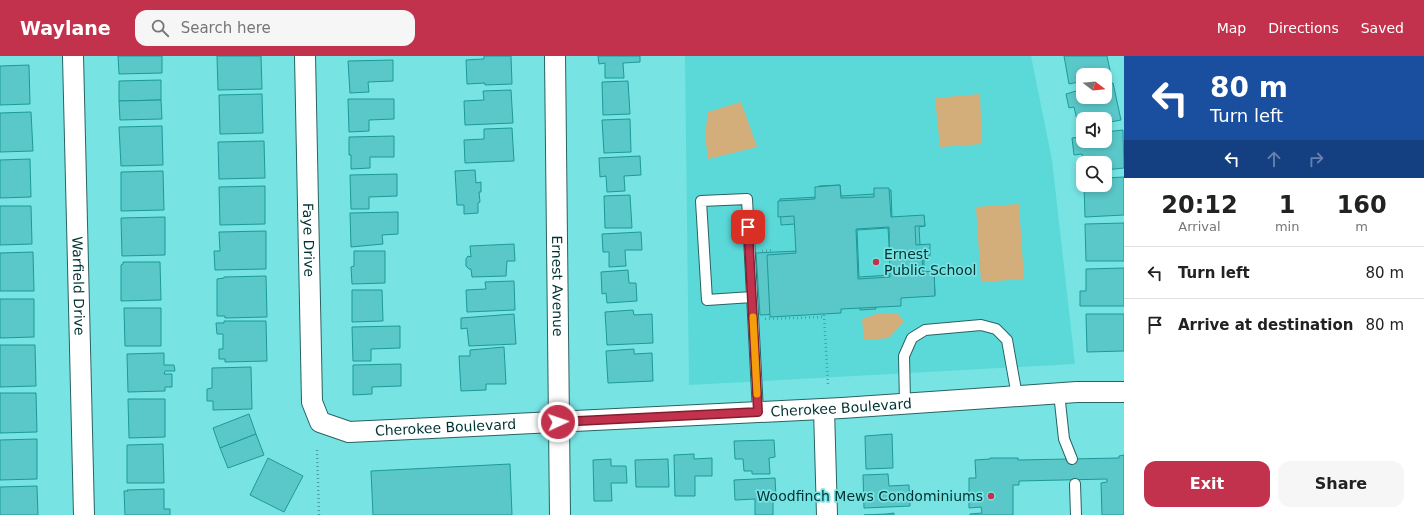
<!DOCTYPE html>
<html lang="en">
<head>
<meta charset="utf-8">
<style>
	:root { --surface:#fff; --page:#f6f6f6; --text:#222; --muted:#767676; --line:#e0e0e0; --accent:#c3324c }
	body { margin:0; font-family:"DejaVu Sans",sans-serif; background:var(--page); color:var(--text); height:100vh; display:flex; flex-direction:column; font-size:15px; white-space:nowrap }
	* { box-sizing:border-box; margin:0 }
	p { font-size:13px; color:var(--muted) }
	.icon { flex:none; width:22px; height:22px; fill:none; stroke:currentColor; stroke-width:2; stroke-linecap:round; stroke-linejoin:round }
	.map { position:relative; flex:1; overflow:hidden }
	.sheet { display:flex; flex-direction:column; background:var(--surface); width:300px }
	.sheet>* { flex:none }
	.banner { background:#1a4fa0; color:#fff; overflow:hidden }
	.needle { width:26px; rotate:106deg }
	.tools { position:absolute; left:1076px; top:12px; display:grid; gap:8px }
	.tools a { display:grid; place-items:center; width:36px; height:36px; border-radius:8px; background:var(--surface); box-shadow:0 2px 6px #0003; font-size:20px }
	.pin { position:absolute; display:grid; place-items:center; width:34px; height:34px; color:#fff; margin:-17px; border-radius:8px; box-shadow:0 2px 6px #0006 }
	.me { position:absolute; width:44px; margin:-22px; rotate:87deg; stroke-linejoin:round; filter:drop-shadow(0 0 3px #0008) }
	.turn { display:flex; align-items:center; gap:14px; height:84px; padding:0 20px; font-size:18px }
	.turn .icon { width:52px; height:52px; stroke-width:2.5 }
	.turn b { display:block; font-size:28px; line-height:34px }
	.lanes { display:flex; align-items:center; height:38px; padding:0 20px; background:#0003; justify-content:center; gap:20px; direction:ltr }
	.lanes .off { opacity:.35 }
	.eta { display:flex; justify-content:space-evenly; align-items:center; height:68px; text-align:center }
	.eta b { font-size:24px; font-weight:700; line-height:28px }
	.action { display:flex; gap:8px; margin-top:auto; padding:8px 20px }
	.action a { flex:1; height:46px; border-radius:12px; background:var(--accent); color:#fff; font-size:16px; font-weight:700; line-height:46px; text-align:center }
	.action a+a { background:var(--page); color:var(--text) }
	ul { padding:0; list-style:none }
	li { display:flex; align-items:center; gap:12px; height:52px; padding:0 20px; border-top:1px solid var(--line) }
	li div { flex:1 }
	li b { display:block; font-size:15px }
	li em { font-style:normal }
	header { display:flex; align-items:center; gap:24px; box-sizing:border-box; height:56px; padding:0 20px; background:var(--accent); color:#fff }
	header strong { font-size:19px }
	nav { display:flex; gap:22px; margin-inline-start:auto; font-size:14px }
	.search { width:280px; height:36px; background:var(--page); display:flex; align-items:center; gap:10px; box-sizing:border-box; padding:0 14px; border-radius:12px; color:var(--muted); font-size:15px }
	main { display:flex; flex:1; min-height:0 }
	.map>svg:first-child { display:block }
	.built { fill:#5bd8d8 }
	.green { fill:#d4ae7a }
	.building { fill:#5ac7c8; stroke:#1d9999; fill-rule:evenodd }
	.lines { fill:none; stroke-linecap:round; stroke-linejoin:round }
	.service-casing { stroke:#296363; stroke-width:12 }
	.minor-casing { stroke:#296363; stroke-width:22 }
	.path { stroke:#4ba1a1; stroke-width:2.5; stroke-dasharray:1 3; stroke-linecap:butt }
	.service { stroke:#fff; stroke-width:10 }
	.minor { stroke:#fff; stroke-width:20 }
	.route-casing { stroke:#7f2031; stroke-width:10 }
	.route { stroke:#c3324c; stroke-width:7 }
	.slow { stroke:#f59e0b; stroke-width:7 }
	.poi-dot { fill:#c3324c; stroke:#77e3e3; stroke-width:1.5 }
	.labels { text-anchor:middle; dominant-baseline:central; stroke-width:3.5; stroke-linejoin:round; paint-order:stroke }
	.street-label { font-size:14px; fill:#003232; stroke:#77e3e3 }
	.poi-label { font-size:14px; fill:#003232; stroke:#77e3e3; text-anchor:start }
</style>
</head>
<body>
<header>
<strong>Waylane</strong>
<div class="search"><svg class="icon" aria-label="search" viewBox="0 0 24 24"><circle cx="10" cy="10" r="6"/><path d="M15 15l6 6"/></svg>Search here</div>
<nav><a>Map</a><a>Directions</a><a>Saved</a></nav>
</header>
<main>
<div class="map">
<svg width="1124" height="459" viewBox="0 0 1124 459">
	<rect width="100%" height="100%" fill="#77e3e3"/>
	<path class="built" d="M685 0H1031L1052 104 1075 308 689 329Z"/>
	<g class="green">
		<path d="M980 38 982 88 940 91 935 42Z"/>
		<path d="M741 46 757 91 708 103 705 79 708 56Z"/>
		<path d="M1019 148 1024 223 981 226 976 151Z"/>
		<path d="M880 257 898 258 904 265 889 282 864 284 862 263Z"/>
	</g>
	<g class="building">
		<path d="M118 0H162V17L119 18Z"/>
		<path d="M217 0H261L262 33 218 34Z"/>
		<path d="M484 0H511L512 28 485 29V27L467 28 466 4 484 3Z"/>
		<path d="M598 0H640V6L623 7 624 22H605V7L599 8Z"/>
		<path d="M1064 0H1107L1111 19 1105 21V19H1083V25L1069 28Z"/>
		<path d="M393 4V25L368 26 369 36 350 37 348 5Z"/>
		<path d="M29 9 30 48 0 49V10Z"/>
		<path d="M161 24V44L119 45V25Z"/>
		<path d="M628 25 630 58 603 59 602 26Z"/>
		<path d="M1113 27 1121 64 1105 67V63H1083V72L1079 73 1074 51 1069 52 1066 38 1083 33V41H1105V29Z"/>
		<path d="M511 34 513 67 465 69 464 45 484 44 483 35Z"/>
		<path d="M262 38 263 77 220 78 219 39Z"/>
		<path d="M348 43H394V63L369 64V75L349 76Z"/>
		<path d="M161 44 162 63 120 64 119 45Z"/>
		<path d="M31 56 33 95 0 96V57Z"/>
		<path d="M630 63 631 96 604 97 602 64Z"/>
		<path d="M162 70 163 109 121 110 119 71Z"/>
		<path d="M512 72 514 105 465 107 464 84 484 83V73Z"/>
		<path d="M1123 74 1124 112 1105 114V107H1083L1082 98 1074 99 1072 82 1080 81V79H1083V85H1105V76Z"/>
		<path d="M394 80V101H370V112L351 113V99H349V81Z"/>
		<path d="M264 85 265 122 219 123 218 86Z"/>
		<path d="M640 100 641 119 624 120 625 135 607 136 606 120 600 121 599 102Z"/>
		<path d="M30 103 31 141 0 142V104Z"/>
		<path d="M475 114 476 127 481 126V136H479L480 146 478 147V157L464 158V149H457L455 115Z"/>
		<path d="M163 115 164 154 121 155V116Z"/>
		<path d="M397 118V140L369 141V153H351L350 119Z"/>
		<path d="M1124 121V159L1085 161 1084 129H1105V122Z"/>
		<path d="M840 129 841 140 875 138V135L891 134 892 162 924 160 925 170 919 171 920 189H926V199H924V218L934 217 935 239 900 241V248L875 250 876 253 860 254V250L837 252V255L760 259 756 197 797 195 795 168 781 169 780 143 820 141 819 130ZM888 172 891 219 859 221 857 174Z"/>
		<path d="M840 129 841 142 874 141V132H889L891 161 924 159 925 170H915L916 189 930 188V200H922L923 216 934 215 935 240 901 242V250L841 253V257L770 261 767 199 796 197 794 160 778 161V145L815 143V131ZM889 171 890 221 858 223 856 173Z"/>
		<path d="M265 130V168L220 169 219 131Z"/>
		<path d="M630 139 632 172H605L604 140Z"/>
		<path d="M0 150H31L32 188 0 189Z"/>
		<path d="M398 156V178L382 179 383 188 351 191 350 157Z"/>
		<path d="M165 161V199L122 200 121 162Z"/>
		<path d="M1124 167V205H1086L1085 168Z"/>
		<path d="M266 175V213L215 214 214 195H220L219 176Z"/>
		<path d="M641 176 642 194H625L626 210 609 211V196H603L602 178Z"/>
		<path d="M514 188 515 205H507L506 220 472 221 471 213H469L466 210V203L468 200 471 201 470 190Z"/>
		<path d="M354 195H385V227L352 228 351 211 354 210Z"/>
		<path d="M33 196 34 235H0V197Z"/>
		<path d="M123 206H160L161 244 121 245V209L123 208Z"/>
		<path d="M1124 212V250H1080V235H1086V213Z"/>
		<path d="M628 214 629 227H636L637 245 607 247 606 237 602 238 601 216Z"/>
		<path d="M266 220 267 261 225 262V260H217V223L224 222V221Z"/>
		<path d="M514 225 515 254 467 256 466 234 486 233 485 226Z"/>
		<path d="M352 234H382L383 265 352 266Z"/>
		<path d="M0 243H34V281L0 282Z"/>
		<path d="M124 252H161V290H125Z"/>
		<path d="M633 254 634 259 652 258 653 287 607 289 605 256Z"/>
		<path d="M514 258 516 288 469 290 467 272 461 273V262Z"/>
		<path d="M1086 258H1124V295L1087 296Z"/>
		<path d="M224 265H266L267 305 225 306V303H219V293H223V278H217L216 267H224Z"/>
		<path d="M400 270V292L371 293V305H353L352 271Z"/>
		<path d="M0 289H35L36 330 0 331Z"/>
		<path d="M504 291 506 328H486V334L461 335 459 300H470V294Z"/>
		<path d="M634 293V298L652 297 653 325 608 327 606 295Z"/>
		<path d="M164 297V309H174L175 315H165L164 318H172V331H165V335L128 336 127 298Z"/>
		<path d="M401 308V330L372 331V338L353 339V309Z"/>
		<path d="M251 311 252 353 213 354V345H207V333L212 332V312Z"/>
		<path d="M0 337H36L37 376 0 377Z"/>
		<path d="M128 343H165V381L129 382Z"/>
		<path d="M249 358 256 378 220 392 213 372Z"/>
		<path d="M256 378 264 399 228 412 220 392Z"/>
		<path d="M892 378 893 412 866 413 865 380Z"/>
		<path d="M37 383V423L0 424V384Z"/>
		<path d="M774 384 775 401 769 402 770 418H752V415H744L743 403H735L734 385Z"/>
		<path d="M163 388 164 427H127V389Z"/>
		<path d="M694 398V403L712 402V420H695V440H675L674 399Z"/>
		<path d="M1124 399V459H1102L1101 427 1107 426V423L1019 425V429H1013V459H970V458L982 457 981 451 969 452V422H976L975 404 990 403V402H1018V404L1119 402V400Z"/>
		<path d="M268 402 303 420 284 456 250 439Z"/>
		<path d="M611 403V410H626L627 427H611L612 445H594L593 404Z"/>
		<path d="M668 403 669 431H636L635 404Z"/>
		<path d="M510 408 512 459H373L371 415Z"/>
		<path d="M888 418 889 430 909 429 910 450 864 452 863 419Z"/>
		<path d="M775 422 776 442H773V459H755V443L735 444 734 424Z"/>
		<path d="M37 430 38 459H0V431Z"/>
		<path d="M164 433V453H170V459H125L124 435H128L127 434Z"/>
		<path d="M894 457V459H864L886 458Z"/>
	</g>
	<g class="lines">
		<defs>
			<g id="service">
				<path d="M752 241 707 244 701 145 747 143 758 356"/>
				<path d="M1059 337 1064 383 1072 403"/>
				<path d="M905 347 904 300 912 282 925 274 981 269 996 273 1007 284 1017 340"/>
				<path d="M1075 428 1076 459"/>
			</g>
			<g id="minor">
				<path id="s1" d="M73 0 84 459"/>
				<path id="s2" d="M305 0 312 346 320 366 349 376 842 352 1077 336H1124"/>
				<path id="s3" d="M555 0 560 459"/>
				<path d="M824 353 827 459"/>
			</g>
		</defs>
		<use href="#service" class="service-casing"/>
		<use href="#minor" class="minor-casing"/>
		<g class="path">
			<path d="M762 195 773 194"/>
			<path d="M824 259 828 328"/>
			<path d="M765 263 824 261"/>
			<path d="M317 394 319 459"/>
		</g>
		<use href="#service" class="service"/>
		<use href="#minor" class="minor"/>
	</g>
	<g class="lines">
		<defs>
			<path id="route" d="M558 366 758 356 748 171"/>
		</defs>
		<use href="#route" class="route-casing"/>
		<use href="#route" class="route"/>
		<path class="slow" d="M753 261 757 338"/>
	</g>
	<g class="poi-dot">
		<circle cx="876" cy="206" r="4"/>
		<circle cx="991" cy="440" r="4"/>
	</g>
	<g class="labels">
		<g class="street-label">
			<text stroke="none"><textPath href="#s2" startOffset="184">Faye Drive</textPath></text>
			<text stroke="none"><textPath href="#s1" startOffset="230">Warfield Drive</textPath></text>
			<text stroke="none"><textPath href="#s3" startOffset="230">Ernest Avenue</textPath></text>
			<text stroke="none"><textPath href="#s2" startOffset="891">Cherokee Boulevard</textPath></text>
			<text stroke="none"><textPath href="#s2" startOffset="495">Cherokee Boulevard</textPath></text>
		</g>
		<g class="poi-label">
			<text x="884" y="198">Ernest<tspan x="884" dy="16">Public School</tspan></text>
			<text x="983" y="440" text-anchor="end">Woodfinch Mews Condominiums</text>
		</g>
	</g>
</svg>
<div class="tools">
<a><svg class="needle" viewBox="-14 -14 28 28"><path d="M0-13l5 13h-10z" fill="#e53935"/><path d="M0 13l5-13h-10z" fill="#767676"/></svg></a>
<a><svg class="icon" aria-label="sound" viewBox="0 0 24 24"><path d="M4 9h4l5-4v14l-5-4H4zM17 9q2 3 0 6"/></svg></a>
<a><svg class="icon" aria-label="search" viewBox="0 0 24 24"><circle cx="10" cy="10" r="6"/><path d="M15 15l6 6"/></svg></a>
</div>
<div class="pin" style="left:748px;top:171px;background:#d93025"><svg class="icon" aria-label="arrive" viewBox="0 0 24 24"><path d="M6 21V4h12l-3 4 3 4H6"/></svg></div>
<svg class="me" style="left:558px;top:366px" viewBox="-20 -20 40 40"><circle r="17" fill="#c3324c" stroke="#fff" stroke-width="3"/><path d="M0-11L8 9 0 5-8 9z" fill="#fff"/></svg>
</div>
<section class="sheet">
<div class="banner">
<div class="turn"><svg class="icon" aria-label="left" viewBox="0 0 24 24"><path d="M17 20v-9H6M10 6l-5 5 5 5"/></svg><div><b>80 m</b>Turn left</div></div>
<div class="lanes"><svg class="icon" aria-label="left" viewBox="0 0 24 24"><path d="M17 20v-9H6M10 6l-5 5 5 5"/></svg><svg class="icon off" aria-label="ahead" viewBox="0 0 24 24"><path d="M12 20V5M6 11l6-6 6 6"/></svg><svg class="icon off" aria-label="right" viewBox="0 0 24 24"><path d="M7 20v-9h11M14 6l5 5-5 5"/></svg></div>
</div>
<div class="eta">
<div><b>20:12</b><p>Arrival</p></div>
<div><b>1</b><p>min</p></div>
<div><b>160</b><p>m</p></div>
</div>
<ul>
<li><svg class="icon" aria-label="left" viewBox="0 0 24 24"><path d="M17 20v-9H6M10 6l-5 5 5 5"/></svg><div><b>Turn left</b></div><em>80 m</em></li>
<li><svg class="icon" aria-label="arrive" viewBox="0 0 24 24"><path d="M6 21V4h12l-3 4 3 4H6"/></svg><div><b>Arrive at destination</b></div><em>80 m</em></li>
</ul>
<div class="action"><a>Exit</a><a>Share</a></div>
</section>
</main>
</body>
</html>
